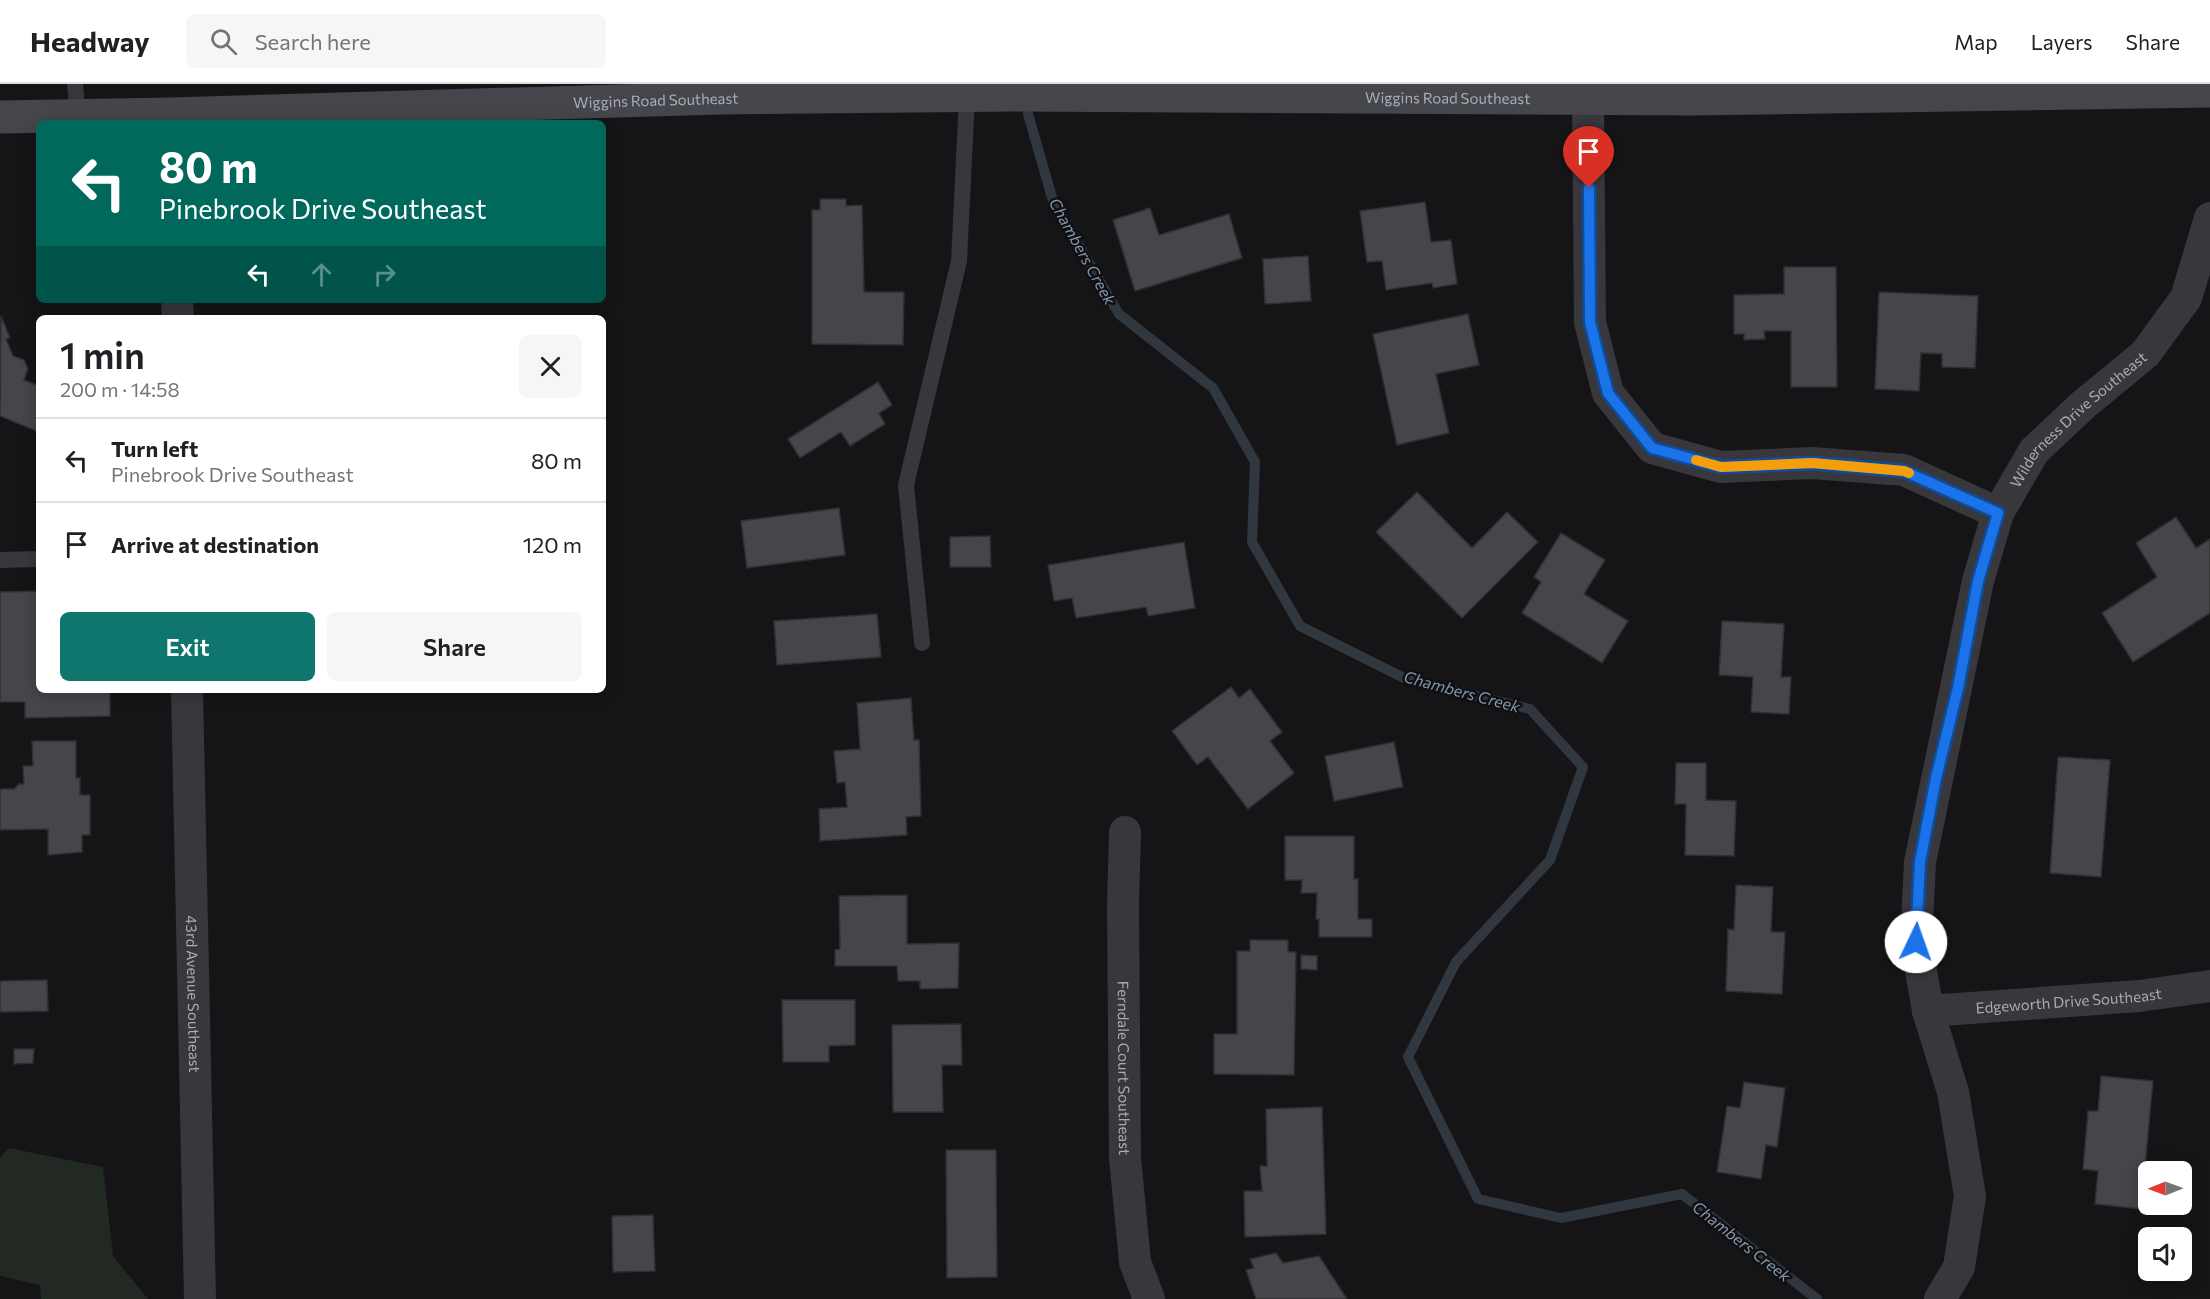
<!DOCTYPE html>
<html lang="en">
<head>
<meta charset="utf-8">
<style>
	:root { --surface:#fff; --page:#f6f6f6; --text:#202124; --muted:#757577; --line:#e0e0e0; --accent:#0f766e }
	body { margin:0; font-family:Commissioner,sans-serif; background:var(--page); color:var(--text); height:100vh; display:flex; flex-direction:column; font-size:22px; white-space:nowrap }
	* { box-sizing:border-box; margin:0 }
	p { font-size:20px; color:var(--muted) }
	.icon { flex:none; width:33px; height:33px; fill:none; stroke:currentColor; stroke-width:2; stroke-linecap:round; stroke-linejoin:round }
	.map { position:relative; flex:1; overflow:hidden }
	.details { position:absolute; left:36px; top:231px; width:570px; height:378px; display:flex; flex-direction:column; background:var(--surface); border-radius:9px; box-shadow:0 3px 15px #0003 }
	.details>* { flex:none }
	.hud { position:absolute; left:36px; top:36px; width:570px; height:183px; border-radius:9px; box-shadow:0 3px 15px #0003; background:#00695c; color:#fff; overflow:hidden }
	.needle { width:39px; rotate:269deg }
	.tools { position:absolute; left:2138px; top:1077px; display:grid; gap:12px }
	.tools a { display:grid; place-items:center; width:54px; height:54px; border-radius:9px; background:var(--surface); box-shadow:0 3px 15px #0003; font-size:30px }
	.pin { position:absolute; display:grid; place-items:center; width:51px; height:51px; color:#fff; margin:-62px -26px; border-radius:50% 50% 50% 0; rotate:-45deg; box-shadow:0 0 6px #0007 }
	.pin .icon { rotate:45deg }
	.me { position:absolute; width:66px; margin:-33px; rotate:3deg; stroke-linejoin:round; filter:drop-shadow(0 0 4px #0008) }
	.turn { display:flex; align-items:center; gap:21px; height:126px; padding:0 24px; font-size:27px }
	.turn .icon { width:78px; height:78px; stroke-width:2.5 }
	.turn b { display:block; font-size:42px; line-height:51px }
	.lanes { display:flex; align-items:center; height:57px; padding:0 24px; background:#0003; justify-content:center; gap:30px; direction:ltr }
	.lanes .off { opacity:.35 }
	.round { display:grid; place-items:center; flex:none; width:63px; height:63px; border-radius:9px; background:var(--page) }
	.summary { display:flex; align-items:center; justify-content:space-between; height:102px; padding:0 24px }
	h1 { font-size:36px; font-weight:600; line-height:45px }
	.action { display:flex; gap:12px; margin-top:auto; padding:12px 24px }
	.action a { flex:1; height:69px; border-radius:9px; background:var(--accent); color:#fff; font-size:24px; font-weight:600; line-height:69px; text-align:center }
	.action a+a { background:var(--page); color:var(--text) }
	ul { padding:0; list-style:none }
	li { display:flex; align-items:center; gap:18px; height:84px; padding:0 24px; border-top:2px solid var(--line) }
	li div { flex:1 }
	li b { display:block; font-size:22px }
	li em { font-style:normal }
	header { display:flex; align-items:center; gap:36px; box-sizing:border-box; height:84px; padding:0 30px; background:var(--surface); border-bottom:2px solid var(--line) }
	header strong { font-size:28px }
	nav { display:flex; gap:33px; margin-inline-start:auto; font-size:21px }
	.search { width:420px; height:54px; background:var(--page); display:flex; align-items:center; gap:15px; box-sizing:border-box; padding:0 21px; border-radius:9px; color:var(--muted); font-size:22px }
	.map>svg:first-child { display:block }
	.green { fill:#222923 }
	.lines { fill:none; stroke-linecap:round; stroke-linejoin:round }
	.stream { stroke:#30373f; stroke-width:10 }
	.building { fill:#45454a; stroke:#303033; stroke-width:1.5 }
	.lane { stroke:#37373c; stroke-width:16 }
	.street { stroke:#37373c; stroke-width:32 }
	.secondary { stroke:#45464b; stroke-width:33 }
	.route-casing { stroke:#114b97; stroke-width:15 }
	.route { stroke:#1a73e8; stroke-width:10 }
	.slow { stroke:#f59e0b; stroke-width:10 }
	.labels { text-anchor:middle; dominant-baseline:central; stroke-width:5; stroke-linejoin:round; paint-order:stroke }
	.street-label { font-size:15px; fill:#a9acb6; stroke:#101012 }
	.water-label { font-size:16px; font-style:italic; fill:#8397ad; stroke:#101012 }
</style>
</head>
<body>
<header>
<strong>Headway</strong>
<div class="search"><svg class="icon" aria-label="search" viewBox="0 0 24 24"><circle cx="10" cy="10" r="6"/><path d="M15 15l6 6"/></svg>Search here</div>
<nav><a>Map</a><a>Layers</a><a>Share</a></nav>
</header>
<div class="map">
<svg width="2210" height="1215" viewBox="0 0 2210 1215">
	<rect width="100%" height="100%" fill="#151517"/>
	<path class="green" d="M9 1064 103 1083 113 1172 148 1215H41L40 1201 0 1192V1074Z"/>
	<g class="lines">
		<path class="stream" d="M1028 30 1053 117 1119 230 1213 304 1255 378 1252 458 1300 542 1404 594 1530 625 1583 683 1550 776 1456 878 1408 973 1478 1115 1561 1134 1682 1110 1817 1215"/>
	</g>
	<g class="building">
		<path d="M820 115H846V122L862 121 864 208H904L903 261 812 260V126H820Z"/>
		<path d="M1425 118 1431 158 1451 156 1457 200 1433 204 1432 199 1386 206 1382 177 1367 178 1360 127Z"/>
		<path d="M1150 124 1159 151 1229 130 1242 174 1135 207 1113 136Z"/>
		<path d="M1308 172 1311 217 1265 220 1263 175Z"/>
		<path d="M1784 183H1836L1837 303H1791V247H1764L1765 255 1744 256V250H1734V211L1784 210Z"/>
		<path d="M1879 208 1978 212 1975 284 1942 283V270L1921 269 1919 307 1875 305Z"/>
		<path d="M1468 230 1479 281 1436 290 1449 349 1397 361 1373 250Z"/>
		<path d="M1 232 10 254 6 255 13 272 24 276 28 285 24 296 39 302V348L0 332Z"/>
		<path d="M878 298 892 321 879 329 885 340 850 362 841 348 800 374 788 355Z"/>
		<path d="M1417 408 1472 464 1507 428 1538 458 1462 534 1376 448Z"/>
		<path d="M839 424 845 471 747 484 741 437Z"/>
		<path d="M2176 433 2196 464 2210 455V529L2133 578 2102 529 2157 493 2136 459Z"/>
		<path d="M1561 449 1605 476 1584 510 1628 537 1602 579 1522 529 1541 498 1534 493Z"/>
		<path d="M990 452 991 483H950V453Z"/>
		<path d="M1184 458 1195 524 1148 532 1146 523 1076 534 1072 514 1054 517 1048 481Z"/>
		<path d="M39 507V606H110V632L25 634V618H0V508Z"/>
		<path d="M877 530 881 573 777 581 774 537Z"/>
		<path d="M1722 537 1784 540 1781 593H1791L1789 630 1751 628 1753 593 1719 591Z"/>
		<path d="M1231 603 1239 614 1250 605 1282 648 1270 657 1294 689 1248 725 1208 673 1197 681 1172 647Z"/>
		<path d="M911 614 914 656H919L921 732 906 733 907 751 820 757 819 725 847 723 845 698 837 699 834 667 860 665 857 619Z"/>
		<path d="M32 657H76V694H80V711H90V751H82V768L48 771V745L0 746V705H14L19 700H24L23 682H33Z"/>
		<path d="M1394 658 1403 703 1334 717 1325 672Z"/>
		<path d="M2058 673 2110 676 2101 793 2050 789Z"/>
		<path d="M1676 679H1706V716L1736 717 1734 772 1685 771 1686 720H1675Z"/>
		<path d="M1285 752H1354V795H1358V835H1372V853H1319V835H1316L1317 809H1301L1302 796H1285Z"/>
		<path d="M1736 801 1773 803 1771 848H1785L1782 910 1726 907 1728 845 1734 846Z"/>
		<path d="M907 811V860L959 859 958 904 920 905V897H898L897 882H835V866L840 865 839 812Z"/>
		<path d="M1250 856H1288V868H1296L1294 991 1214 990V950H1237V867H1250Z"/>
		<path d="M1301 871 1317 872V886L1301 885Z"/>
		<path d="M47 896 48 927 0 928V897Z"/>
		<path d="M782 916H855V961L829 962V978H783Z"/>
		<path d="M961 940 962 981H942L943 1028H893L892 941Z"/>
		<path d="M14 965H34L33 979 14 980Z"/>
		<path d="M2101 992 2153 997 2141 1125 2095 1120 2098 1087 2083 1085 2088 1027H2098Z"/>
		<path d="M1744 998 1785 1004 1777 1063 1766 1061 1761 1095 1717 1088 1727 1022 1740 1024Z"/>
		<path d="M1322 1023 1326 1150 1245 1153 1244 1107H1262L1260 1082H1267L1266 1025Z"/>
		<path d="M946 1066H996L997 1193 947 1194Z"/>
		<path d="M653 1131 655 1187 613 1188 612 1132Z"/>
		<path d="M1276 1169 1283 1179 1319 1172 1347 1215H1256L1246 1186 1254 1184 1250 1175Z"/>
	</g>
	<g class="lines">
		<g class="lane">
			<path d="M75 0 78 32"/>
			<path d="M0 476 39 475"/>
			<path d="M922 559 906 401 959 177 967 12"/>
		</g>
		<g class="street">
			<path d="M1588 15 1590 238 1608 309 1652 364 1721 383 1812 379 1904 386 1998 429"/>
			<path d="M177 216 178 234"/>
			<path id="s1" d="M187 606 200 1215"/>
			<path id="s2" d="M1125 748 1123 821 1125 1074 1135 1178 1149 1215"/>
			<path id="s3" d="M1928 927 2139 912 2210 902"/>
			<path id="s4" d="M1940 1215 1959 1183 1970 1112 1953 1008 1928 927 1916 858 1920 778 1978 497 1998 429 2034 367 2083 321 2145 270 2186 214 2210 134"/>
		</g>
		<path class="secondary" id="s5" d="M0 33 170 30 720 14 1015 11 1692 15 2210 7"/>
	</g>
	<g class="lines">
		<defs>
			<path id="route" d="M1589 104 1590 238 1608 309 1652 364 1721 383 1812 379 1904 387 1998 429 1978 497 1958 604 1936 694 1920 778 1916 858"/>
		</defs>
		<use href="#route" class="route-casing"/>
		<use href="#route" class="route"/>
		<path class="slow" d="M1696 376 1721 383 1812 379 1904 387 1909 389"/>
	</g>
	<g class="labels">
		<g class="street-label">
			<text stroke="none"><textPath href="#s5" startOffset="1448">Wiggins Road Southeast</textPath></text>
			<text stroke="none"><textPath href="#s5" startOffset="656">Wiggins Road Southeast</textPath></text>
			<text stroke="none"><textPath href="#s4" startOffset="932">Wilderness Drive Southeast</textPath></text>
			<text stroke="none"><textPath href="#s1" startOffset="304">43rd Avenue Southeast</textPath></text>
			<text stroke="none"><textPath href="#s3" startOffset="141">Edgeworth Drive Southeast</textPath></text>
			<text stroke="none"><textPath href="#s2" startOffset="236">Ferndale Court Southeast</textPath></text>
		</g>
		<g class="water-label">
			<text transform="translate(1083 167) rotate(61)">Chambers Creek</text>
			<text transform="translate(1462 607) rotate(15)">Chambers Creek</text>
			<text transform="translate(1742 1157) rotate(38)">Chambers Creek</text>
		</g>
	</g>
</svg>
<div class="tools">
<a><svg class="needle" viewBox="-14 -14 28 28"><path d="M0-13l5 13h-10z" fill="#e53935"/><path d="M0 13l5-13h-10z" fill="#757577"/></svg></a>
<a><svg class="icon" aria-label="sound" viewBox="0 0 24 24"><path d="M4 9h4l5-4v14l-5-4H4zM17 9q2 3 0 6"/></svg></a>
</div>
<div class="pin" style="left:1589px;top:104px;background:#d93025"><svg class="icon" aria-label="arrive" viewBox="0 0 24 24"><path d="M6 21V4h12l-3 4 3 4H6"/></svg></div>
<svg class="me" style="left:1916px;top:858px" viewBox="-20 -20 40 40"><circle r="19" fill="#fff"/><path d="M0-13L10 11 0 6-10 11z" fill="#1a73e8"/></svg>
<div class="hud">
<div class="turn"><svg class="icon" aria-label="left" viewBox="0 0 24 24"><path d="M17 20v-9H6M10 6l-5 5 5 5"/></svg><div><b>80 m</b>Pinebrook Drive Southeast</div></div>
<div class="lanes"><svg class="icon" aria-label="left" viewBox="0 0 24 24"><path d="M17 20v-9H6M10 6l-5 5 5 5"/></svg><svg class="icon off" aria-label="ahead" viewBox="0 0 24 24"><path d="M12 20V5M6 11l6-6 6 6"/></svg><svg class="icon off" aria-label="right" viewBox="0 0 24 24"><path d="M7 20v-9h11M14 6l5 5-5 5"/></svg></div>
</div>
<section class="details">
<div class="summary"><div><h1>1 min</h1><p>200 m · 14:58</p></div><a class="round"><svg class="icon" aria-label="close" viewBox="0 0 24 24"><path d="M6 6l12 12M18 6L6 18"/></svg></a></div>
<ul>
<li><svg class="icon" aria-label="left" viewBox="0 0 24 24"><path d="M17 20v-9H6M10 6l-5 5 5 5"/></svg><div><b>Turn left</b><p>Pinebrook Drive Southeast</p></div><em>80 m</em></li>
<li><svg class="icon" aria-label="arrive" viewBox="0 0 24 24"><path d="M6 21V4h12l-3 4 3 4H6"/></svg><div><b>Arrive at destination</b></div><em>120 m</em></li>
</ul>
<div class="action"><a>Exit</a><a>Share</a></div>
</section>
</div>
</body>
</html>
